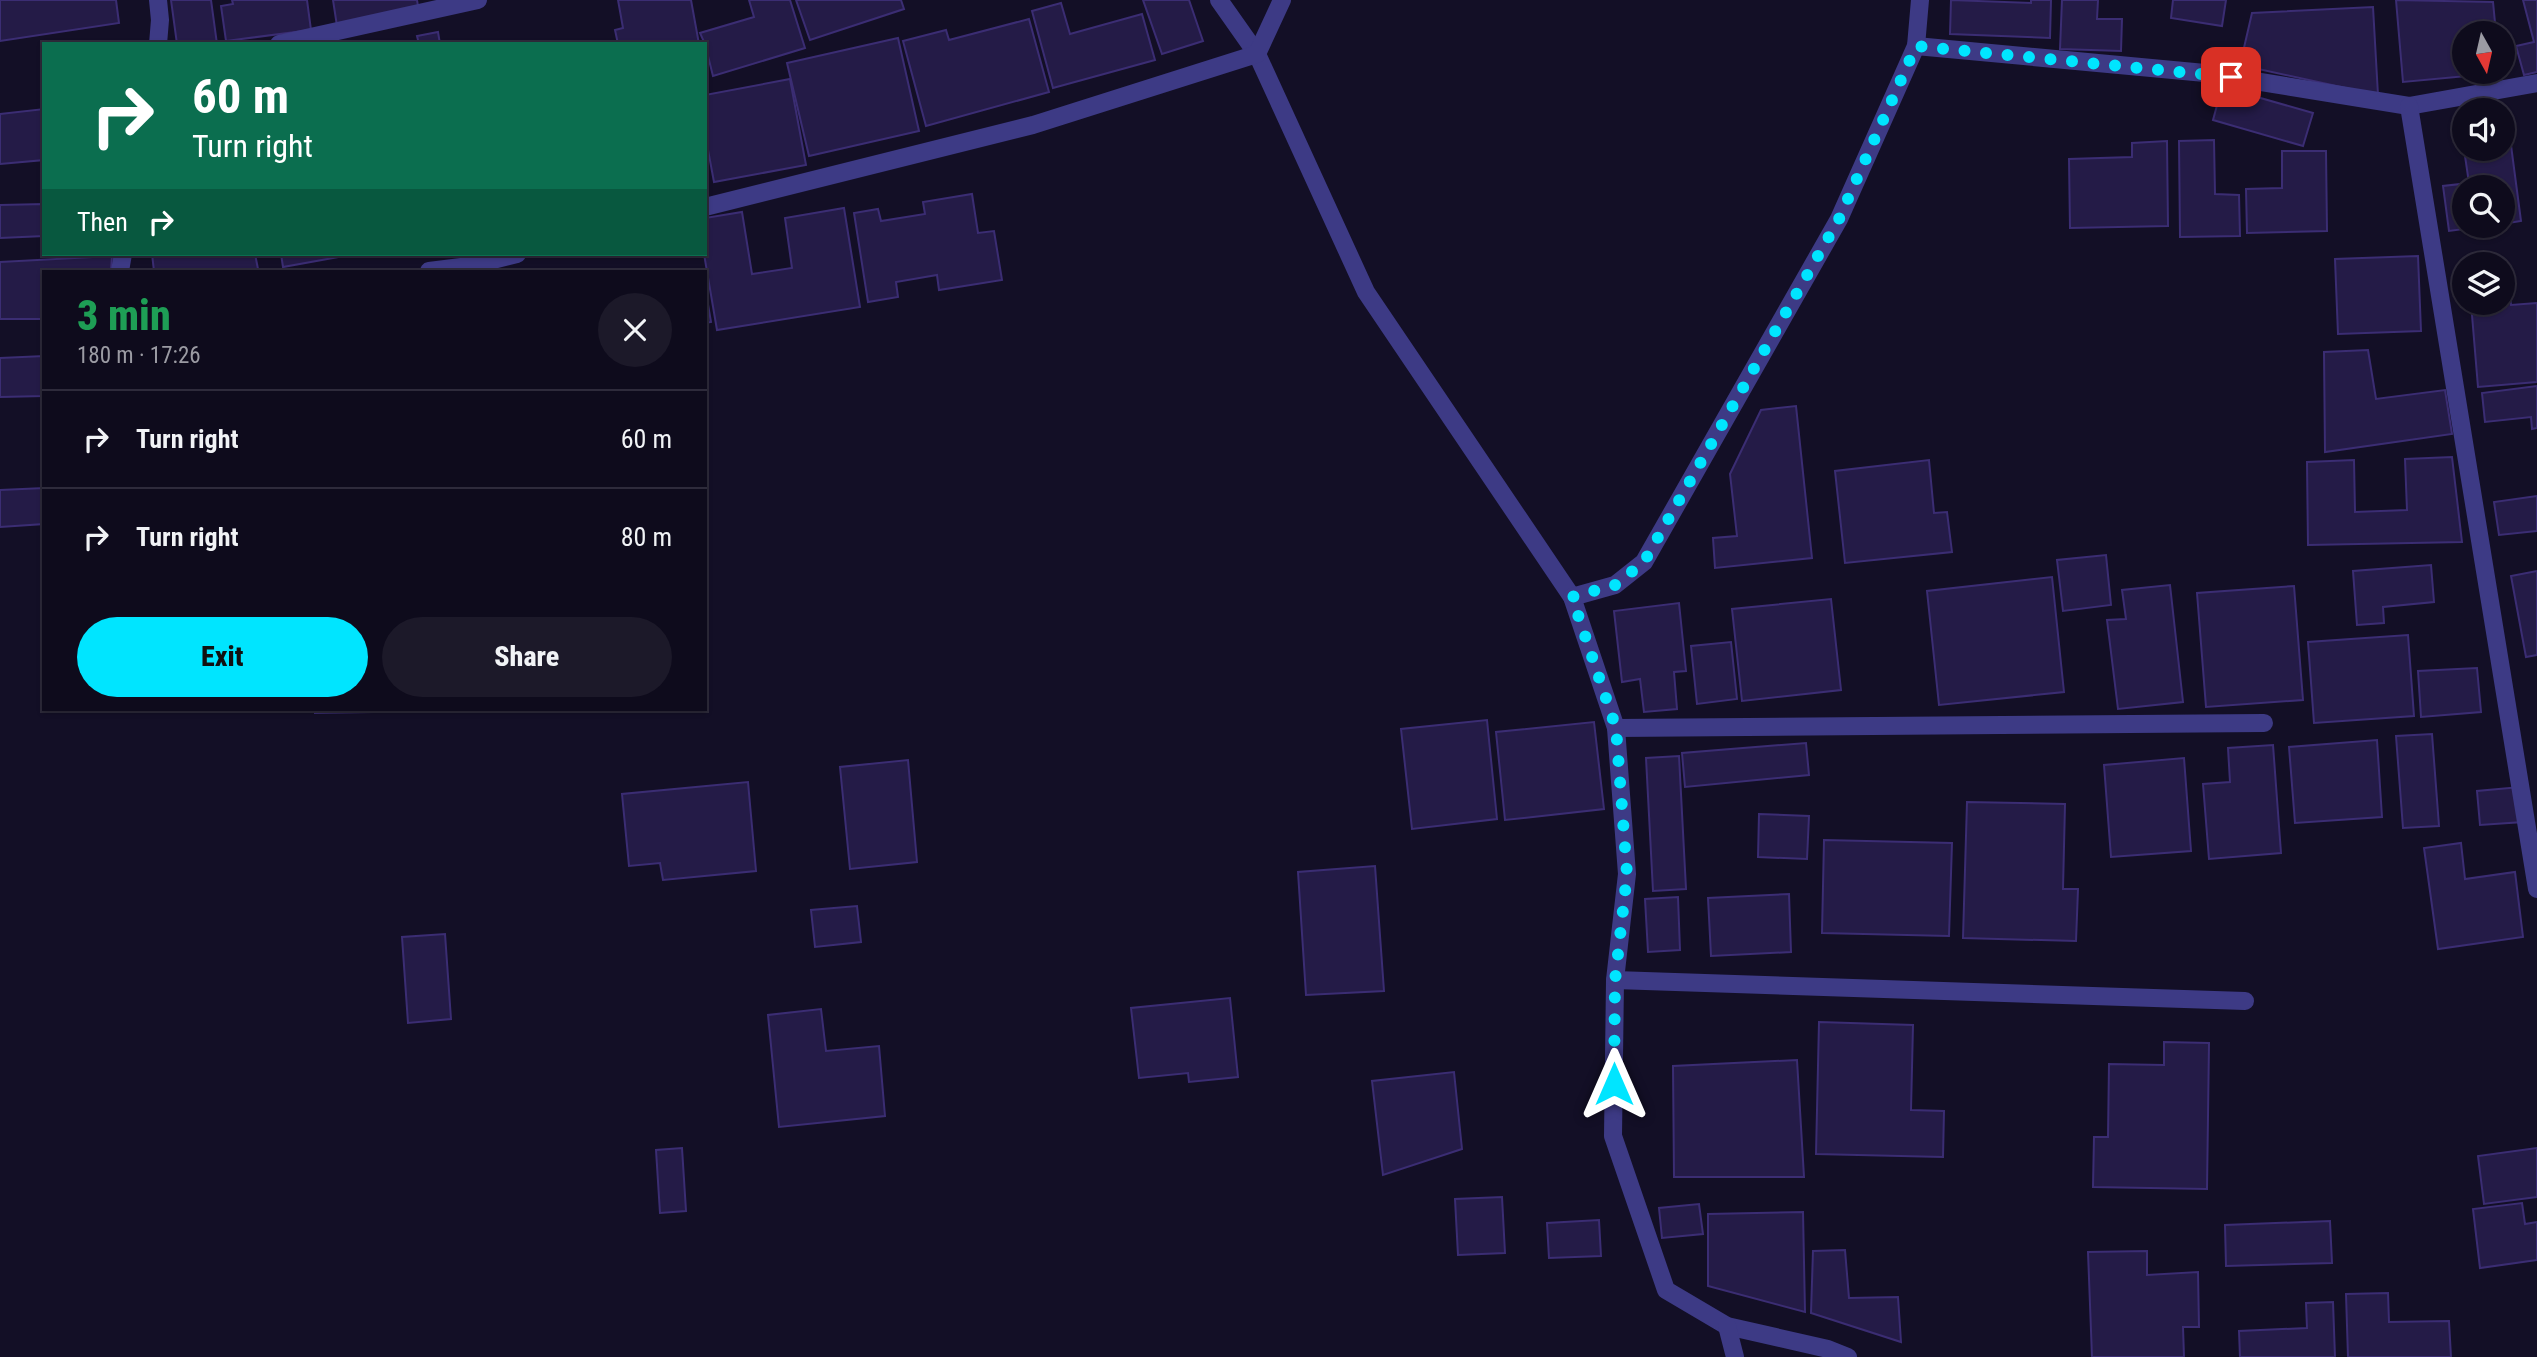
<!DOCTYPE html>
<html lang="en">
<head>
<meta charset="utf-8">
<style>
	:root { --surface:#0e0b1c; --page:#1c1929; --text:#f1f3f6; --muted:#9b9ba3; --line:#2e2b3b; --accent:#00e5ff }
	body { margin:0; font-family:"Roboto Condensed",sans-serif; background:var(--page); color:var(--text); height:100vh; display:flex; flex-direction:column; font-size:26px; white-space:nowrap }
	* { box-sizing:border-box; margin:0 }
	p { font-size:23px; color:var(--muted) }
	.icon { flex:none; width:38px; height:38px; fill:none; stroke:currentColor; stroke-width:2; stroke-linecap:round; stroke-linejoin:round }
	.map { position:relative; flex:1; overflow:hidden }
	.sheet { position:absolute; left:42px; top:270px; width:665px; height:441px; display:flex; flex-direction:column; background:var(--surface); border-radius:0px; box-shadow:0 2px 5px #0004,0 0 0 2px var(--line) }
	.sheet>* { flex:none }
	.banner { position:absolute; left:42px; top:42px; width:665px; height:214px; border-radius:0px; box-shadow:0 2px 5px #0004,0 0 0 2px var(--line); background:#0b6e4f; color:#fff; overflow:hidden }
	.needle { width:46px; rotate:172deg }
	.tools { position:absolute; left:2452px; top:21px; display:grid; gap:14px }
	.tools a { display:grid; place-items:center; width:63px; height:63px; border-radius:50%; background:var(--surface); box-shadow:0 2px 5px #0004,0 0 0 2px var(--line); font-size:35px }
	.pin { position:absolute; display:grid; place-items:center; width:60px; height:60px; color:#fff; margin:-30px; border-radius:14px; box-shadow:0 4px 10px #0006 }
	.me { position:absolute; width:77px; margin:-38px; rotate:0deg; stroke-linejoin:round; filter:drop-shadow(0 0 5px #0008) }
	.turn { display:flex; align-items:center; gap:24px; height:147px; padding:0 35px; font-size:32px }
	.turn .icon { width:91px; height:91px; stroke-width:2.5 }
	.turn b { display:block; font-size:49px; line-height:60px }
	.then { display:flex; align-items:center; height:66px; padding:0 35px; background:#0003; gap:14px; font-size:26px }
	.round { display:grid; place-items:center; flex:none; width:74px; height:74px; border-radius:37px; background:var(--page) }
	.head { display:flex; align-items:center; justify-content:space-between; height:119px; padding:0 35px }
	h1 { font-size:42px; font-weight:800; line-height:52px; color:#1e9e55 }
	.button { display:flex; gap:14px; margin-top:auto; padding:14px 35px }
	.button a { flex:1; height:80px; border-radius:42px; background:var(--accent); color:#111; font-size:28px; font-weight:800; line-height:80px; text-align:center }
	.button a+a { background:var(--page); color:var(--text) }
	ul { padding:0; list-style:none }
	li { display:flex; align-items:center; gap:21px; height:98px; padding:0 35px; border-top:2px solid var(--line) }
	li div { flex:1 }
	li b { display:block; font-size:26px }
	li em { font-style:normal }
	.map>svg:first-child { display:block }
	.building { fill:#241b47; stroke:#3b2d73; stroke-width:2 }
	.lines { fill:none; stroke-linecap:round; stroke-linejoin:round }
	.minor { stroke:#3d3a85; stroke-width:18 }
	.route { stroke:#00e5ff; stroke-width:12; stroke-dasharray:0 21.6 }
</style>
</head>
<body>
<div class="map">
<svg width="2537" height="1357" viewBox="0 0 2537 1357">
	<rect width="100%" height="100%" fill="#130f26"/>
	<g class="building">
		<path d="M0 0H116L119 23 0 41Z"/>
		<path d="M171 0H211L217 44H177Z"/>
		<path d="M232 0H307L311 30 226 41 221 6 233 4Z"/>
		<path d="M333 0H417L419 12 337 26Z"/>
		<path d="M618 0H691L699 44H618L615 30 623 28Z"/>
		<path d="M749 0H790L805 48 713 76 705 44 700 33 754 17Z"/>
		<path d="M796 0H901L904 9 810 40Z"/>
		<path d="M1143 0H1189L1203 41 1162 54Z"/>
		<path d="M1951 0 2031 3V0H2051L2050 38 1950 34Z"/>
		<path d="M2062 0H2098L2097 19H2122L2121 51 2060 49Z"/>
		<path d="M2173 0H2226L2222 26 2171 18Z"/>
		<path d="M2396 0 2493 2 2496 33H2464V72L2499 73 2403 82Z"/>
		<path d="M2523 0H2537V72L2524 75 2516 46 2534 42Z"/>
		<path d="M1061 3 1070 34 1142 14 1155 60 1053 88 1032 11Z"/>
		<path d="M2373 7 2378 95 2240 65 2252 13Z"/>
		<path d="M1029 19 1049 92 926 126 903 41 946 30 949 40Z"/>
		<path d="M438 32 440 44H419L417 36Z"/>
		<path d="M898 38 919 131 809 156 787 63Z"/>
		<path d="M790 79 806 165 714 182 705 134V95Z"/>
		<path d="M2222 87 2313 113 2303 146 2213 120Z"/>
		<path d="M44 109V160L0 164V114Z"/>
		<path d="M2507 115 2521 221 2502 224V187H2464V226H2487L2449 231 2443 186 2469 183 2460 122 2464 121V149H2502V116Z"/>
		<path d="M2214 140 2215 194 2239 195 2240 236 2180 237 2179 141Z"/>
		<path d="M2167 141 2168 226 2070 228 2069 159 2132 157V143Z"/>
		<path d="M2282 151H2326L2327 231 2247 233 2246 189 2282 188Z"/>
		<path d="M972 194 978 233 994 231 1002 280 939 290 937 275 896 282 898 297 868 302 854 213 878 209 881 221 925 214 923 202Z"/>
		<path d="M44 204V236L0 238V205Z"/>
		<path d="M844 208 860 307 717 330 704 254 705 218 742 212 752 274 792 268 785 218Z"/>
		<path d="M152 254H255L258 269 242 271H154Z"/>
		<path d="M281 254H355L283 267Z"/>
		<path d="M112 256 111 271H44V319H0V262Z"/>
		<path d="M2418 256 2421 331 2338 334 2335 259Z"/>
		<path d="M705 287 711 322 705 323Z"/>
		<path d="M2502 287H2509L2511 305 2537 303V382L2478 387 2471 303H2502Z"/>
		<path d="M2368 350 2376 399 2445 390 2452 434 2325 452 2324 352Z"/>
		<path d="M44 356V396L0 397V358Z"/>
		<path d="M2537 386V428L2532 429 2531 417 2485 422 2482 393Z"/>
		<path d="M1796 406 1812 558 1715 568 1713 538 1737 536 1730 474 1761 410Z"/>
		<path d="M2452 457 2462 542 2308 545 2307 462 2354 460 2355 512 2407 510 2405 459Z"/>
		<path d="M1929 460 1934 513 1947 512 1952 552 1845 563 1835 471Z"/>
		<path d="M44 488V524L0 527V490Z"/>
		<path d="M2537 496V531L2499 535 2494 502Z"/>
		<path d="M2106 555 2111 605 2063 611 2057 560Z"/>
		<path d="M2431 565 2434 602 2383 607 2384 623 2357 625 2353 571Z"/>
		<path d="M2537 571V655L2526 657 2511 576Z"/>
		<path d="M2052 577 2064 692 1939 705 1927 591Z"/>
		<path d="M2170 585 2183 702 2118 709 2107 620 2126 619 2122 590Z"/>
		<path d="M2294 586 2303 700 2206 707 2197 593Z"/>
		<path d="M1831 599 1841 690 1742 701 1732 609Z"/>
		<path d="M1679 603 1686 671 1674 672 1677 709 1644 712 1640 679 1622 682 1614 611Z"/>
		<path d="M2408 635 2414 716 2314 723 2308 642Z"/>
		<path d="M1731 642 1737 699 1697 704 1691 646Z"/>
		<path d="M2477 668 2481 712 2421 717 2418 671Z"/>
		<path d="M315 709H373V712L315 713Z"/>
		<path d="M1487 720 1497 819 1412 829 1401 729Z"/>
		<path d="M1594 722 1604 809 1505 820 1496 732Z"/>
		<path d="M2432 734 2439 826 2403 828 2396 736Z"/>
		<path d="M2377 740 2382 817 2295 823 2289 747Z"/>
		<path d="M1806 743 1809 775 1685 787 1682 753Z"/>
		<path d="M2273 745 2281 853 2209 859 2203 784 2230 782 2228 748Z"/>
		<path d="M1679 756 1686 889 1653 891 1646 758Z"/>
		<path d="M2184 758 2191 851 2111 857 2104 765Z"/>
		<path d="M908 760 917 862 850 869 840 767Z"/>
		<path d="M748 782 756 871 663 880 660 863 629 866 622 794Z"/>
		<path d="M2520 787 2523 822 2480 825 2477 791Z"/>
		<path d="M1967 802 2065 804 2063 889H2078L2076 941 1963 938Z"/>
		<path d="M1759 814 1809 816 1807 859 1758 857Z"/>
		<path d="M1824 840 1952 843 1949 936 1822 933Z"/>
		<path d="M2461 843 2465 879 2515 872 2523 937 2438 949 2424 848Z"/>
		<path d="M1375 866 1384 991 1306 995 1298 872Z"/>
		<path d="M1789 894 1791 952 1711 956 1708 898Z"/>
		<path d="M1678 897 1680 950 1648 952 1645 899Z"/>
		<path d="M857 906 861 942 815 947 811 910Z"/>
		<path d="M445 934 451 1019 408 1023 402 937Z"/>
		<path d="M1230 998 1238 1077 1189 1082 1188 1073 1139 1078 1131 1008Z"/>
		<path d="M821 1009 826 1051 879 1046 885 1116 779 1127 768 1015Z"/>
		<path d="M1819 1022 1913 1025 1911 1110 1944 1111 1943 1157 1816 1154Z"/>
		<path d="M2164 1042 2209 1043 2207 1189 2093 1187 2094 1137H2108L2109 1064 2164 1065Z"/>
		<path d="M1797 1060 1804 1177H1674L1673 1066Z"/>
		<path d="M1454 1072 1462 1149 1383 1175 1372 1081Z"/>
		<path d="M682 1148 686 1211 660 1213 656 1150Z"/>
		<path d="M2537 1148V1197L2484 1204 2478 1156Z"/>
		<path d="M1502 1197 1505 1253 1458 1255 1455 1199Z"/>
		<path d="M2522 1203 2525 1224 2537 1222V1260L2480 1268 2473 1209Z"/>
		<path d="M1699 1204 1703 1234 1662 1238 1659 1208Z"/>
		<path d="M1803 1212 1805 1312 1708 1286V1214Z"/>
		<path d="M1599 1220 1601 1256 1549 1258 1547 1223Z"/>
		<path d="M2330 1221 2332 1263 2226 1266 2225 1225Z"/>
		<path d="M1845 1250 1849 1298 1898 1297 1901 1342 1811 1313 1813 1251Z"/>
		<path d="M2147 1251V1275L2198 1272 2199 1327H2183L2184 1357H2092L2088 1252Z"/>
		<path d="M2388 1293 2389 1322 2449 1321 2451 1357H2348L2346 1294Z"/>
		<path d="M2333 1302 2335 1357H2240L2239 1331 2307 1328 2306 1303Z"/>
	</g>
	<g class="lines">
		<g class="minor">
			<path d="M1219 0 1257 54 1366 292 1572 597 1616 728 1627 874 1615 980 1613 1136 1666 1290 1727 1326 1828 1349 1848 1357"/>
			<path d="M158 44 160 20 158 0"/>
			<path d="M279 44 478 0"/>
			<path d="M1916 46 2205 73 2409 106 2537 83"/>
			<path d="M2409 106 2537 889"/>
			<path d="M705 207 1033 125 1257 54 1282 0"/>
			<path d="M120 271 123 254"/>
			<path d="M429 271 469 266 517 254"/>
			<path d="M1572 597 1615 585 1644 562 1839 219 1916 46 1920 0"/>
			<path d="M1616 728 2264 723"/>
			<path d="M1615 980 2245 1001"/>
			<path d="M1727 1326 1735 1357"/>
		</g>
	</g>
	<g class="lines">
		<path class="route" d="M1614 1084 1615 981 1627 874 1616 728 1572 597 1615 585 1644 562 1839 219 1916 46 2231 77"/>
	</g>
</svg>
<div class="tools">
<a><svg class="needle" viewBox="-14 -14 28 28"><path d="M0-13l5 13h-10z" fill="#e53935"/><path d="M0 13l5-13h-10z" fill="#9b9ba3"/></svg></a>
<a><svg class="icon" aria-label="sound" viewBox="0 0 24 24"><path d="M4 9h4l5-4v14l-5-4H4zM17 9q2 3 0 6"/></svg></a>
<a><svg class="icon" aria-label="search" viewBox="0 0 24 24"><circle cx="10" cy="10" r="6"/><path d="M15 15l6 6"/></svg></a>
<a><svg class="icon" aria-label="layers" viewBox="0 0 24 24"><path d="M12 4l9 5-9 5-9-5zM3 14l9 5 9-5"/></svg></a>
</div>
<div class="pin" style="left:2231px;top:77px;background:#d93025"><svg class="icon" aria-label="arrive" viewBox="0 0 24 24"><path d="M6 21V4h12l-3 4 3 4H6"/></svg></div>
<svg class="me" style="left:1614px;top:1084px" viewBox="-20 -20 40 40"><path d="M0-17L14 15 0 8-14 15z" fill="#00e5ff" stroke="#fff" stroke-width="4"/></svg>
<div class="banner">
<div class="turn"><svg class="icon" aria-label="right" viewBox="0 0 24 24"><path d="M7 20v-9h11M14 6l5 5-5 5"/></svg><div><b>60 m</b>Turn right</div></div>
<div class="then">Then<svg class="icon" aria-label="right" viewBox="0 0 24 24"><path d="M7 20v-9h11M14 6l5 5-5 5"/></svg></div>
</div>
<section class="sheet">
<div class="head"><div><h1>3 min</h1><p>180 m · 17:26</p></div><a class="round"><svg class="icon" aria-label="close" viewBox="0 0 24 24"><path d="M6 6l12 12M18 6L6 18"/></svg></a></div>
<ul>
<li><svg class="icon" aria-label="right" viewBox="0 0 24 24"><path d="M7 20v-9h11M14 6l5 5-5 5"/></svg><div><b>Turn right</b></div><em>60 m</em></li>
<li><svg class="icon" aria-label="right" viewBox="0 0 24 24"><path d="M7 20v-9h11M14 6l5 5-5 5"/></svg><div><b>Turn right</b></div><em>80 m</em></li>
</ul>
<div class="button"><a>Exit</a><a>Share</a></div>
</section>
</div>
</body>
</html>
